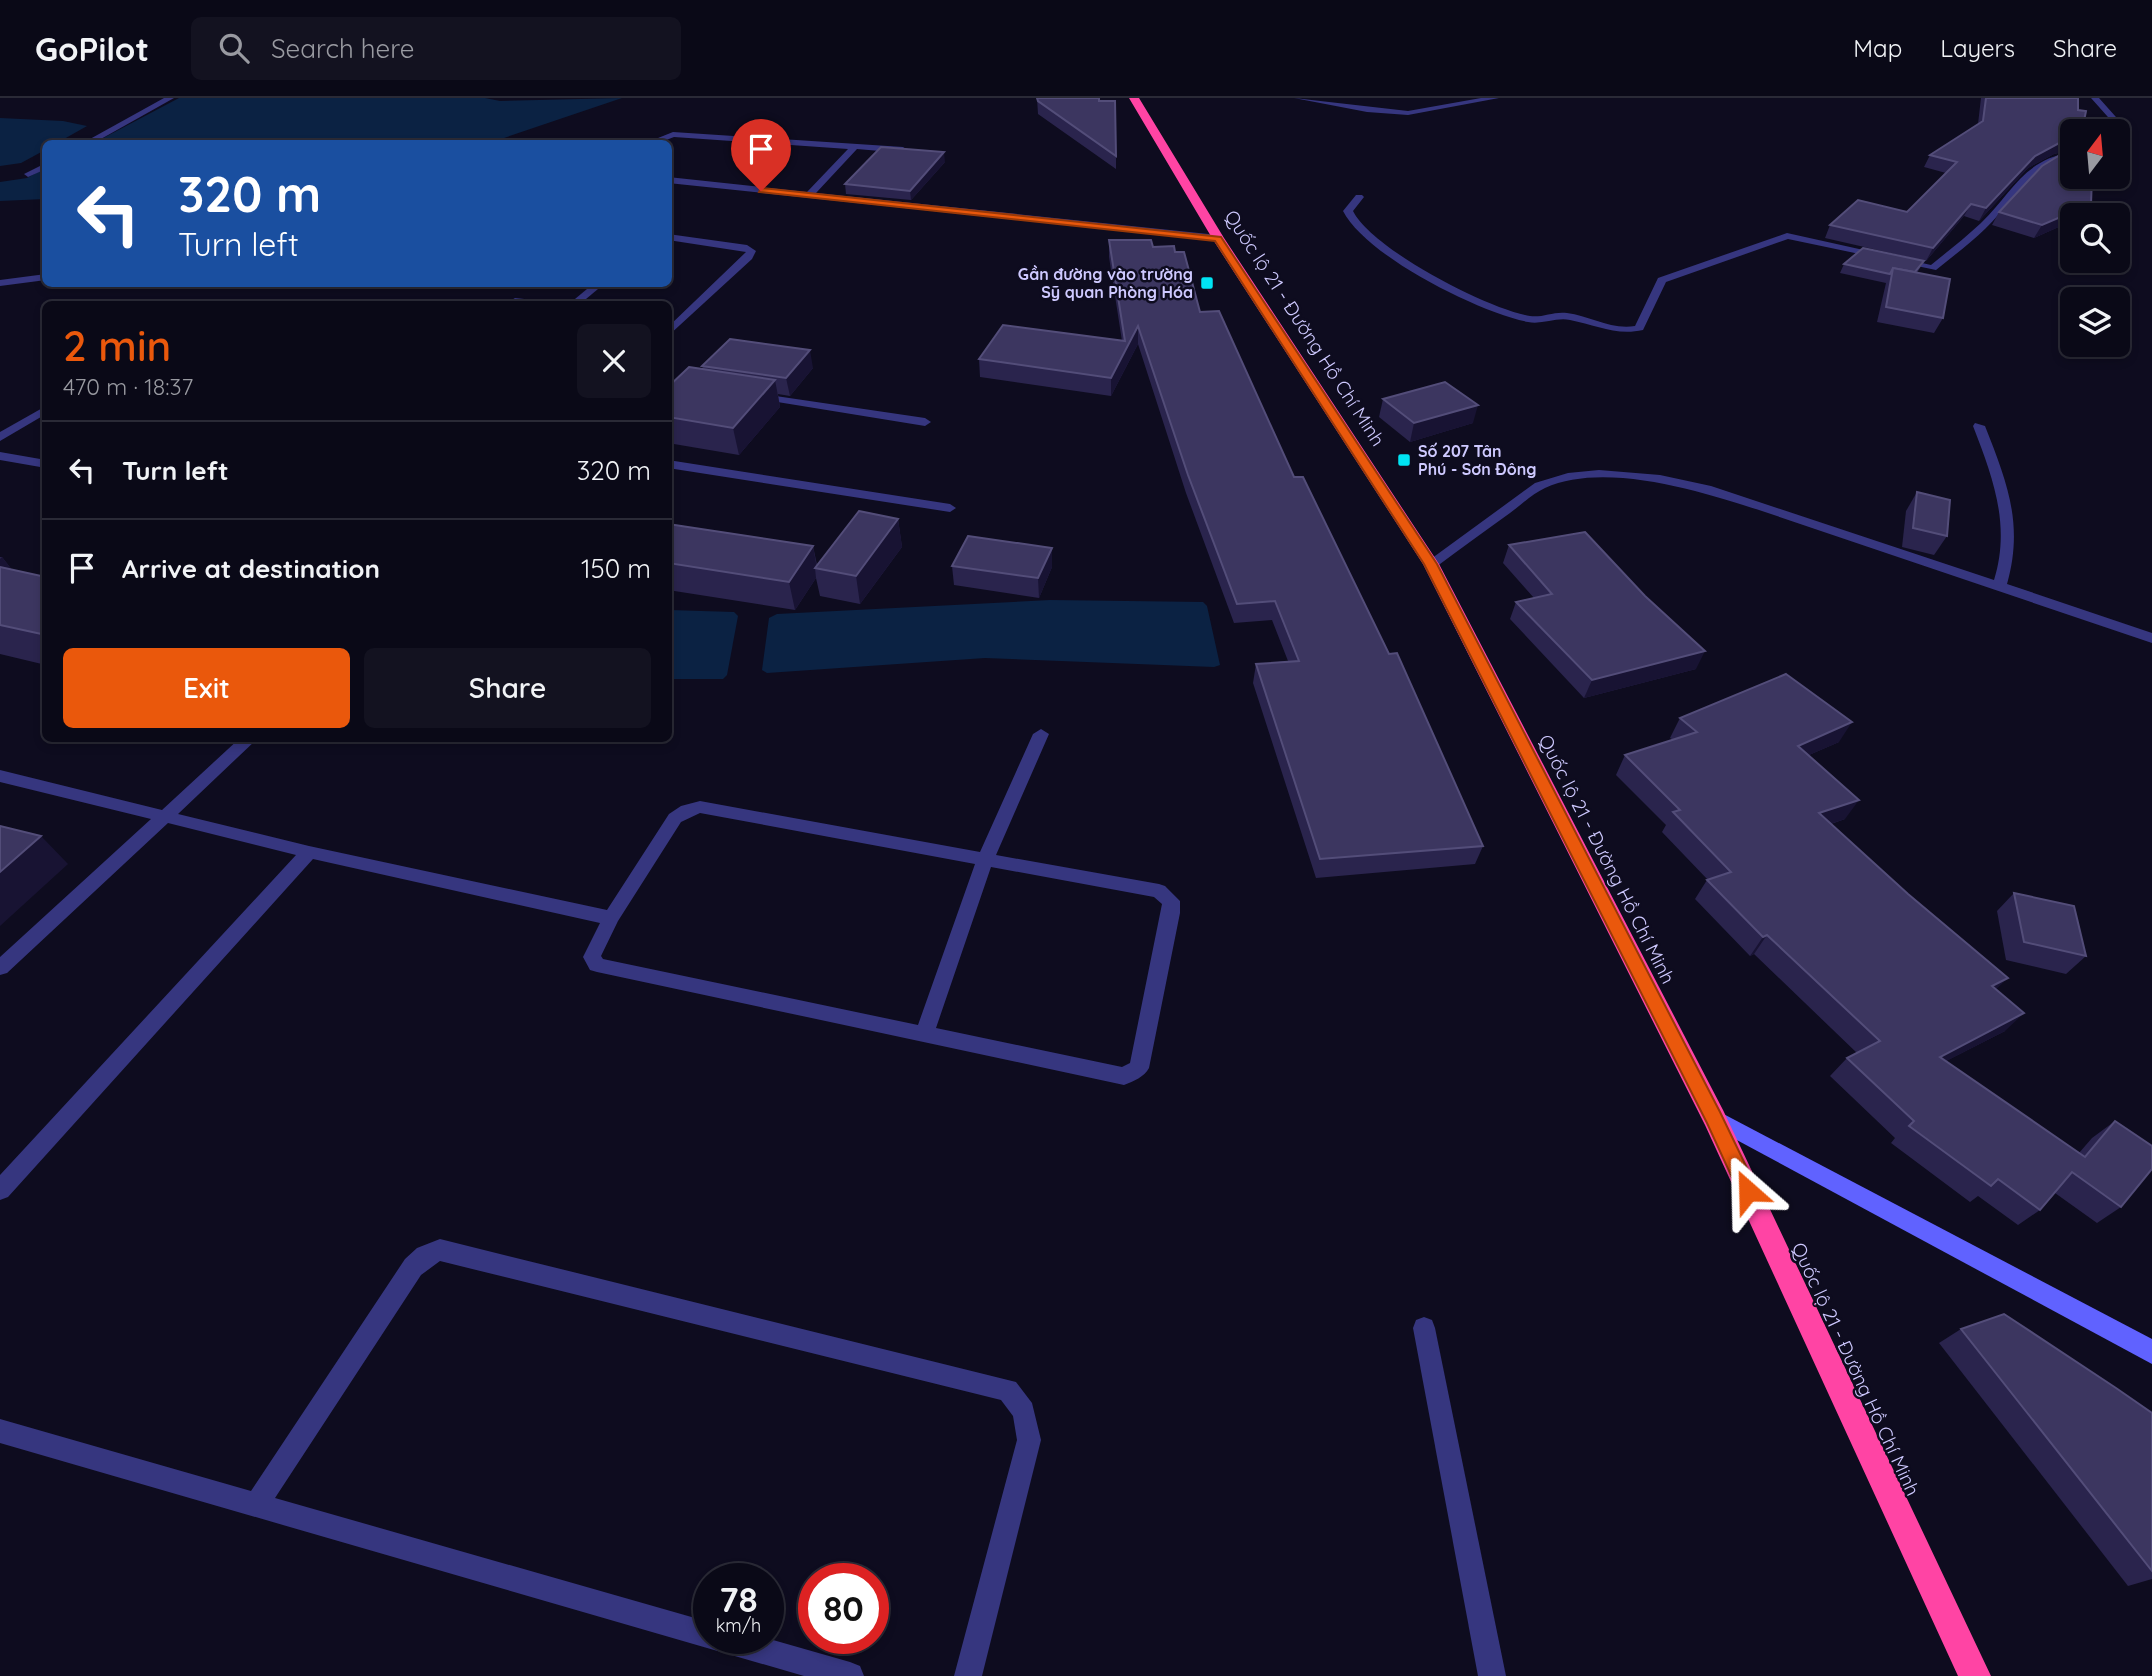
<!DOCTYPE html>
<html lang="en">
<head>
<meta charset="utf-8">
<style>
	:root { --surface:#0a0917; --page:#131220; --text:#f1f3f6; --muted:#999aa1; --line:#2a2a36; --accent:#ea580c }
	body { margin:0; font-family:Quicksand,sans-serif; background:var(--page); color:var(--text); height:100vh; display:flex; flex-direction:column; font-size:26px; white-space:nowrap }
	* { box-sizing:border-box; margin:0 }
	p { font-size:23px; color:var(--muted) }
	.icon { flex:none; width:38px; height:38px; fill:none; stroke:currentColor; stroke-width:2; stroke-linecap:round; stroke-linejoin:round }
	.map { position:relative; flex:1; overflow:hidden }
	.drawer { position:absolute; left:42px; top:203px; width:630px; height:441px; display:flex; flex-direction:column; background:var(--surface); border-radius:10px; box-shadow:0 4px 10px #0003,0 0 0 2px var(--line) }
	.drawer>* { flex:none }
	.guide { position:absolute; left:42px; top:42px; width:630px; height:147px; border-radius:10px; box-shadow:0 4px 10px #0003,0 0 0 2px var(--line); background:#1a4fa0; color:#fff; overflow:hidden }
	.needle { width:46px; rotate:16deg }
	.buttons { position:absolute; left:2060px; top:21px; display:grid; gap:14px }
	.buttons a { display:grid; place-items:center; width:70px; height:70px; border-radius:10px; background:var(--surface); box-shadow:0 4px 10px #0003,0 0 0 2px var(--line); font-size:35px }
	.speed { position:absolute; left:693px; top:1465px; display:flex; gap:14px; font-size:35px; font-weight:700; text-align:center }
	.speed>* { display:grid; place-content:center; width:91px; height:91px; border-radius:50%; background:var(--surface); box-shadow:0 4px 10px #0003,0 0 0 2px var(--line); line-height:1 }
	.speed small { font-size:18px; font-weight:400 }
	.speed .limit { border:10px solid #d22; background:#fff; color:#111 }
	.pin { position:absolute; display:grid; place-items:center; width:60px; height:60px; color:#fff; margin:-72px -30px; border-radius:50% 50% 50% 0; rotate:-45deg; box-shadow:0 0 7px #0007 }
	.pin .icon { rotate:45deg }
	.me { position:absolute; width:77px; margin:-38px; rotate:335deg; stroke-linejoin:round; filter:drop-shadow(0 0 5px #0008) }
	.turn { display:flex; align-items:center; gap:24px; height:147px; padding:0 21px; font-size:32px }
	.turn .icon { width:91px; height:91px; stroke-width:2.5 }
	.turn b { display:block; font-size:49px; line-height:60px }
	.round { display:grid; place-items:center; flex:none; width:74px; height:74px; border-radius:10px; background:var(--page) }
	.summary { display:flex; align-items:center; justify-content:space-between; height:119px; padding:0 21px }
	h1 { font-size:42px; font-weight:600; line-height:52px; color:var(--accent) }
	.action { display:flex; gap:14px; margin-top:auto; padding:14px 21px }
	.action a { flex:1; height:80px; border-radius:10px; background:var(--accent); color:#fff; font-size:28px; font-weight:600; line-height:80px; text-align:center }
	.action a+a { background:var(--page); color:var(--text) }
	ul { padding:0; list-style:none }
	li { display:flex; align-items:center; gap:21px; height:98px; padding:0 21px; border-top:2px solid var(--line) }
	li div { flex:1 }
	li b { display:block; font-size:26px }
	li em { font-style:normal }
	header { display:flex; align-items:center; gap:42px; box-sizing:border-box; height:98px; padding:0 35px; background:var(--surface); border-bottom:2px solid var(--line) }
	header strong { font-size:33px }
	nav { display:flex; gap:38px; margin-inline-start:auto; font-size:24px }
	.search { width:490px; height:63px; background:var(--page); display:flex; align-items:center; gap:18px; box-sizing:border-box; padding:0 24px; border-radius:10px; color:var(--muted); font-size:26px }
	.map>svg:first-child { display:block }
	.water { fill:#0b2243 }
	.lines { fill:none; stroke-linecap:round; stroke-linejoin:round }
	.lane { fill:#36367f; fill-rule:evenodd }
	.street { fill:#36367f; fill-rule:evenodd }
	.secondary { fill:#6062ff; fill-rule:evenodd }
	.highway { fill:#ff44a4; fill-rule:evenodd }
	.wall { fill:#2a244d }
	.shaded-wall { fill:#181333 }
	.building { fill:#3c3660; stroke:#534d79; stroke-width:2 }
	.route { fill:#ea580c; stroke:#983908; stroke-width:2 }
	.poi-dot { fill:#00e4f4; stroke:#0e0c1f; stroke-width:2.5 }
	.labels { text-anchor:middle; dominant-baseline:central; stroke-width:5; stroke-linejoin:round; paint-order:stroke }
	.far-poi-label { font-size:16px; font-weight:bold; fill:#cec9ff; stroke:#0e0c1f; text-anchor:end }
	.street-label { font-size:19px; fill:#cec9ff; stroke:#0e0c1f }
</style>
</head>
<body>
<header>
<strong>GoPilot</strong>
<div class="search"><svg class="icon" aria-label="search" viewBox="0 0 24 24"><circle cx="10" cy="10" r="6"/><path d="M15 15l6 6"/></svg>Search here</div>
<nav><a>Map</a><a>Layers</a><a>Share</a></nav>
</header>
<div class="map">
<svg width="2152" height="1578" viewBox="0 0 2152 1578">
	<rect width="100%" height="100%" fill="#0e0c1f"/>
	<g class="water">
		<path d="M179 0H485L500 3 622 0 489 45 92 46Z"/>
		<path d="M0 20 63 23 87 28 57 45 46 46 45 52 21 65 0 68Z"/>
		<path d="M45 70V101L0 103V84L27 80Z"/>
		<path d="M1050 502 1203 504 1207 508 1220 567 1214 569 985 560 767 575 762 572 769 520 777 516Z"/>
		<path d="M669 512 734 514 738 518 727 577 723 581H669Z"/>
	</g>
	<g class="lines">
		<g class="lane">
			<path d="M668 136 747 147 756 153 752 161 668 238V229L746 154 668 142Z"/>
			<path d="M593 186H604L580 206H569Z"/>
			<path d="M515 200 543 203 548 206 511 205 510 203Z"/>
			<path d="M756 295 925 320 931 324 925 328 752 300 750 298Z"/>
			<path d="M46 308V316L0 343V334Z"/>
			<path d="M0 354 46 362V370L0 362Z"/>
			<path d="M668 362 950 406 956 410 950 414 668 370Z"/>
			<path d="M1041 631 1049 636 996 757 1159 786 1165 788 1180 803V815L1149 970C1144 979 1134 983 1124 987L597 874 590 872 583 859 600 825 313 761 8 1099 0 1102V1077L296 757 168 725 7 875 0 877V859L151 721 0 684V672L162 712 240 640H258L178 716 309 748 607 812 669 716 681 708 700 703 980 754 1033 636ZM700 715 975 766 918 927 603 861 601 858 618 823 681 724ZM991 769 1154 799 1162 806 1130 965 1122 969 936 930Z"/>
			<path d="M440 1141 1016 1284 1032 1305 1041 1342 982 1578H954L1017 1342 1013 1318 1001 1302 440 1163 421 1177 275 1400 709 1524V1540H766L850 1564 860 1568 864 1578H804L0 1345V1321L251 1393 405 1161 417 1150Z"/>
		</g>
		<g class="street">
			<path d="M164 0H174L92 46H81Z"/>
			<path d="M1294 0 1408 13 1481 0H1499L1408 17 1367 14Z"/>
			<path d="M2091 0H2099L2132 37 2125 56 2118 58 2124 37Z"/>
			<path d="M673 34 903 49 907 52 903 55 857 51 816 95 1218 137 1223 140 1218 143 668 85V79L807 94 848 51 674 39 656 46H643Z"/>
			<path d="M2072 54V60C2030 66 2014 103 1986 130 1971 145 1953 158 1936 172L1788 141 1666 184 1643 232C1616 238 1596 227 1570 222 1556 219 1542 227 1528 224 1478 214 1366 158 1343 113L1356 97H1362L1364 99 1353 113C1372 151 1487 211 1530 218 1542 220 1554 213 1567 215 1590 218 1611 232 1635 228L1658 180 1787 135 1931 167C1948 153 1965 140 1981 125 2013 94 2023 62 2072 54Z"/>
			<path d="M46 65V71L28 79 24 76Z"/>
			<path d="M46 176V182L0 188V182Z"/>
			<path d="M1975 325 1985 328C2007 384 2024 426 2007 486L2152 535V545L1759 412C1700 393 1604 363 1545 390 1532 396 1521 407 1510 415 1485 433 1460 451 1436 469H1426L1424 466 1535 385 1568 375 1599 372 1660 377 1711 388 1994 482C2011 427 1993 380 1973 328Z"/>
			<path d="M1424 1219 1432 1222 1435 1230 1506 1578H1478L1413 1230 1416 1222Z"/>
		</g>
		<path class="secondary" d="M1714 1011 2152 1241V1266L1707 1026 1704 1020 1707 1014Z"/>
		<path class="highway" d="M1129 0H1139L1224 140 1439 466 1723 1012 1991 1578H1958L1705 1027 1423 466 1212 140Z"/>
	</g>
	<g class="wall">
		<path d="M1037 0H1099V3L1116 58V71L1038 16Z"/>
		<path d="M1981 0H2078L2072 33V52L2054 56 2028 70 1979 123 1964 118 1926 163H1924L1917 175 1943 220 1934 235 1877 224 1886 185 1840 175 1844 166 1921 162 1825 140 1830 127 1907 114 1946 75 1924 69 1930 57 1978 26Z"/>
		<path d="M945 64 911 102 846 96 845 86Z"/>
		<path d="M1999 114 2072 117V123L2034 140 1992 127Z"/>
		<path d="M1109 142 1153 149 1175 154 1200 214 1294 379 1483 748 1475 766 1316 780 1253 585 1256 566 1288 563 1272 522 1234 525 1186 395 1138 246 1111 298 980 279 979 261 1122 243 1109 159Z"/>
		<path d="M702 268 813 270 790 298 778 296 780 309 739 357 668 345V289L703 271Z"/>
		<path d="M1383 301 1473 325 1410 344 1379 319Z"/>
		<path d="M1917 394 1947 438 1934 457 1902 449 1906 413Z"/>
		<path d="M898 421 902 449 860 506 820 498 816 480 795 512 668 492V426L813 448 817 467Z"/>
		<path d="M1509 447 1696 571 1584 600 1510 521 1516 504 1534 500 1503 465Z"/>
		<path d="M1052 450V469L1039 500 954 487 952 468Z"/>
		<path d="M0 459H2L12 472 46 479V567L0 556Z"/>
		<path d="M1680 620 1839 644 1809 657 1845 721 1831 726 1996 891 2005 933 1946 963 2079 1055 2092 1040 2115 1023 2121 1109 2097 1125 2055 1095 2040 1112 2018 1127 1978 1098 1970 1104 1891 1045 1895 1040 1830 978 1847 960 1857 955 1754 856 1750 858 1695 801 1707 782H1708L1662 734 1666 727 1616 677 1625 657 1673 642 1670 640Z"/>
		<path d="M2014 795 2086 858 2066 876 2006 862 1997 813Z"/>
		<path d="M1961 1231 2152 1315V1481L2128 1488 1939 1245Z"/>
	</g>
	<g class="shaded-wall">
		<path d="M2072 41 2071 51 2054 56 2028 70 1979 123 1986 110 2035 58 2061 44Z"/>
		<path d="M944 54 945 64 911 102 910 93Z"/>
		<path d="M1971 106 1964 118 1926 163 1933 150Z"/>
		<path d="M2091 106 2084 117H2072V123L2034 140 2042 127Z"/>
		<path d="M1138 228V246L1111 298V280Z"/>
		<path d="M810 252 813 270 790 298 786 280Z"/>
		<path d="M775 282 780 309 739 357 733 330Z"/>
		<path d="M1478 307 1473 325 1410 344 1414 325Z"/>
		<path d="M898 421 902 449 860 506 856 478Z"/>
		<path d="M813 448 817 471 815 470 816 480 795 512 789 484Z"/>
		<path d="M1052 450V469L1039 500 1038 480Z"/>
		<path d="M2 459 31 496 0 479V461Z"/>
		<path d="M1705 553 1696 571 1584 600 1592 582Z"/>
		<path d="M1852 624 1839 644 1786 667 1798 648Z"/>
		<path d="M1859 702 1845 721 1806 734 1819 715Z"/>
		<path d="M41 738 68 766 0 828V774Z"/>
		<path d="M1767 837 1754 856 1750 858 1763 839Z"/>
		<path d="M2008 880 1989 898 1992 888Z"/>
		<path d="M2024 915 2005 933 1921 976 1940 959Z"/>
	</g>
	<g class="building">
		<path d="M1037 0H1099V3H1115L1116 58 1038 3Z"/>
		<path d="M1986 0H2078V12L2086 13 2084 23 2094 25 2093 33H2072V41L2061 44 2035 58 1986 110 1971 106 1933 150 1830 127 1858 102 1907 114 1957 64 1930 57 1983 23Z"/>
		<path d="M881 49 944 54 910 93 845 86Z"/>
		<path d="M2072 52V79H2092L2091 106 2042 127 1999 114 2042 68 2065 54Z"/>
		<path d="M1109 142H1151L1153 149 1174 148 1175 154H1184L1200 214 1219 213 1294 379H1303L1389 556 1397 555 1483 748 1320 761 1256 566 1299 563 1275 503 1237 506 1188 377 1138 228 1111 280 979 261 1003 227 1125 243Z"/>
		<path d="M1863 150 1924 163 1915 174 1893 170 1890 176 1844 166Z"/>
		<path d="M1893 170 1950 181 1943 220 1886 209Z"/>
		<path d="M730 241 810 252 786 280 702 268Z"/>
		<path d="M689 269 775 282 733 330 668 319V289Z"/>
		<path d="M1445 284 1478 307 1414 325 1383 301Z"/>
		<path d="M1917 394 1950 402 1947 438 1913 430Z"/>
		<path d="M859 413 898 421 856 478 815 470Z"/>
		<path d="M668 426 813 448 789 484 668 465Z"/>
		<path d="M1585 434 1645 498 1705 553 1592 582 1516 504 1552 496 1509 447Z"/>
		<path d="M968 438 1052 450 1038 480 952 468Z"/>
		<path d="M0 469 46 479V537L0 527Z"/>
		<path d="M1786 576 1852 624 1798 648 1859 702 1819 715 1908 796 2008 880 1992 888 2024 915 1940 959 2085 1059 2115 1023 2152 1048V1071L2121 1109 2072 1074 2040 1112 1998 1081 1991 1088 1909 1028 1914 1023 1847 960 1880 943 1767 837 1763 839 1707 782 1731 774 1673 714 1680 712 1625 657 1697 634 1680 620Z"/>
		<path d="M0 728 41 738 0 774Z"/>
		<path d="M2014 795 2074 808 2086 858 2024 844Z"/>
		<path d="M2004 1216 2116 1290 2152 1315V1473L1961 1231Z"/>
	</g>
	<path class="route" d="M761 90 1221 139 1437 466 1720 1014 1758 1093 1755 1099 1748 1102 1741 1099 1707 1025 1424 466 1215 143 759 94Z"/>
	<g class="poi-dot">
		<rect x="1200" y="178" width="14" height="14" rx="3.5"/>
		<rect x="1397" y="355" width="14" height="14" rx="3.5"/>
	</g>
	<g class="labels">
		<g class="far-poi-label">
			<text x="1193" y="176">Gần đường vào trường<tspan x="1193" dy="18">Sỹ quan Phòng Hóa</tspan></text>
			<text x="1418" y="353" text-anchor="start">Số 207 Tân<tspan x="1418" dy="18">Phú - Sơn Đông</tspan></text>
		</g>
		<g class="street-label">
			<text transform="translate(1305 230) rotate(57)">Quốc lộ 21 - Đường Hồ Chí Minh</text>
			<text transform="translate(1607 761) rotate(63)">Quốc lộ 21 - Đường Hồ Chí Minh</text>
			<text transform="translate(1856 1271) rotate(65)">Quốc lộ 21 - Đường Hồ Chí Minh</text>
		</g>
	</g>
</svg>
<div class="buttons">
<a><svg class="needle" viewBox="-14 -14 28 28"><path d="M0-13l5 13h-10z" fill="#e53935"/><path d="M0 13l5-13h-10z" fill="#999aa1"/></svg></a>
<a><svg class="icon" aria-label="search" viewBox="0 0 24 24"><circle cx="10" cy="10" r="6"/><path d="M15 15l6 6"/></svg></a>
<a><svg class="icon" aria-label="layers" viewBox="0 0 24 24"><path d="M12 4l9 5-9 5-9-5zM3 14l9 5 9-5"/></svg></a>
</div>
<div class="speed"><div>78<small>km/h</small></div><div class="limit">80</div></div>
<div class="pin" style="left:761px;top:93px;background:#d93025"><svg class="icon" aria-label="arrive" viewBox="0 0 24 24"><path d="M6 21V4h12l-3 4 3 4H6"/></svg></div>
<svg class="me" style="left:1748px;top:1093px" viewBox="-20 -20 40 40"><path d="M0-17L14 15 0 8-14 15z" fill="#ea580c" stroke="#fff" stroke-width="4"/></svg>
<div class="guide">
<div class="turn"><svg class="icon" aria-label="left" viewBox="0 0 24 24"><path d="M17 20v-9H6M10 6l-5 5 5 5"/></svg><div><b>320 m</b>Turn left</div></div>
</div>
<section class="drawer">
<div class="summary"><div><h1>2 min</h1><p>470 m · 18:37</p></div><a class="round"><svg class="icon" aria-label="close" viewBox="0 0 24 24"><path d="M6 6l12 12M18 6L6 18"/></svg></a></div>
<ul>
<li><svg class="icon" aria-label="left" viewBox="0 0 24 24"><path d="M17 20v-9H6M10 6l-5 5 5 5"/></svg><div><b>Turn left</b></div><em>320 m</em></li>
<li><svg class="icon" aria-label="arrive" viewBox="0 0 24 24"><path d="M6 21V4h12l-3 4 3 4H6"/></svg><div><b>Arrive at destination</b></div><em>150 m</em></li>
</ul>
<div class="action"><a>Exit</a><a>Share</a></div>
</section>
</div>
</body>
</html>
